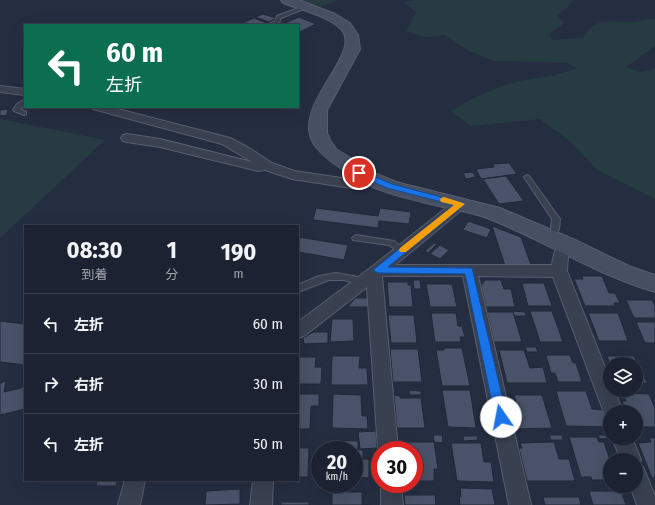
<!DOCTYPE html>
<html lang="ja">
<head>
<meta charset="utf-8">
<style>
	:root { --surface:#1c2231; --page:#292f3d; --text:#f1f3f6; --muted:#a0a4ab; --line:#3a3f4d }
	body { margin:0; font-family:"Fira Sans Condensed","Noto Sans JP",sans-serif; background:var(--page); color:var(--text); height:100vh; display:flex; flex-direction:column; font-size:15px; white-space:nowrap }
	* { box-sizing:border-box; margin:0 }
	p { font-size:13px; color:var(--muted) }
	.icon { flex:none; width:22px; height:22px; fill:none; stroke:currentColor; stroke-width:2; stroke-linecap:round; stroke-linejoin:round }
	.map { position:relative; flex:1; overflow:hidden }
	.drawer { position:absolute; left:24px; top:225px; width:275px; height:256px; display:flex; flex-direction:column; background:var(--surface); border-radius:0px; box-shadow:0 4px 16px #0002,0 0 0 1px var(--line) }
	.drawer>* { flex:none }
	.top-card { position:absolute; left:24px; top:24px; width:275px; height:84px; border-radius:0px; box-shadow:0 4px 16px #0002,0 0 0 1px var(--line); background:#0b6e4f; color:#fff; overflow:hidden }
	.fabs { position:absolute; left:603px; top:357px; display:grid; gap:8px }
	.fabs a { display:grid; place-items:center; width:40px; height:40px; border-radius:50%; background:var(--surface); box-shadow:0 4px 16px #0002,0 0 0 1px var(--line); font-size:20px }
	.speed { position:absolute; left:311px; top:441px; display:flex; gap:8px; font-size:20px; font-weight:700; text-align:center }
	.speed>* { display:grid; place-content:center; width:52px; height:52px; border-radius:50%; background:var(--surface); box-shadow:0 4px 16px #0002,0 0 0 1px var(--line); line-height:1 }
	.speed small { font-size:10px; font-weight:400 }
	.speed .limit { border:6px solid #d22; background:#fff; color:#111 }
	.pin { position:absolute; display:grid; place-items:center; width:34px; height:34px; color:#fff; margin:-17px; border:2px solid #fff; border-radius:50%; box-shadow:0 1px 4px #0007 }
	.me { position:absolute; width:44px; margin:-22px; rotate:348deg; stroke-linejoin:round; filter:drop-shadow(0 0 3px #0008) }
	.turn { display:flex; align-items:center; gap:14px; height:84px; padding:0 16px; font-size:18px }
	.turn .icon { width:52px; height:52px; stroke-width:2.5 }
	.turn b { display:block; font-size:28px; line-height:34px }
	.eta { display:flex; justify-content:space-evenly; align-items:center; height:68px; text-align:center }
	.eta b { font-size:24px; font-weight:700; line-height:28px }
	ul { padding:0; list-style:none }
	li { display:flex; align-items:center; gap:12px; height:60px; padding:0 16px; border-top:1px solid var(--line) }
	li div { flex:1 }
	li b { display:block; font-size:15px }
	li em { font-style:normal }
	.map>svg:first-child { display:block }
	.green { fill:#273c42 }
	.building { fill:#495268; stroke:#202738 }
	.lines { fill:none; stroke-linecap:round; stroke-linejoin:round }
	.lane-casing { stroke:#575e6e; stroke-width:2 }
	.street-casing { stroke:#575e6e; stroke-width:2 }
	.secondary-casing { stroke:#575e6e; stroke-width:2 }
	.lane { fill:#394050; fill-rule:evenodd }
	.street { fill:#394050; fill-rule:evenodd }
	.secondary { fill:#474f63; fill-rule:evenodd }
	.route { fill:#1a73e8; stroke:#114b97 }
	.slow { fill:#f59e0b }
</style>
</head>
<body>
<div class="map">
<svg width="655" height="505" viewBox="0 0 655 505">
	<rect width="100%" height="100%" fill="#252e41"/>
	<g class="green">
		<path d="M300 0H338L320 7Z"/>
		<path d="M414 0H572L569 6 557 15 564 23 549 34 552 40 583 38C598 14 611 24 633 22 640 22 648 18 655 19V46L626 67 640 72 655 69V199L597 170 572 143 540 119 471 126 451 111C472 99 492 88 516 82 537 77 557 77 577 68L567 63 495 61 469 51 445 35 425 37 406 31 416 13 405 2Z"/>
		<path d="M0 119 105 140 0 238Z"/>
	</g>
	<g class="building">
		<path d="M263 14 276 18 269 22 255 17Z"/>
		<path d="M299 17 316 24 298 33V25H281Z"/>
		<path d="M254 18 267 23 263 25H238Z"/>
		<path d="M8 109 7 115 0 116V110Z"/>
		<path d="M509 163 517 174 481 179 476 169 494 167 493 164Z"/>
		<path d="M472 172 476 177 466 179 463 173Z"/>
		<path d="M506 176 524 201 499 204 483 179Z"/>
		<path d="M316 208 378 216 380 208 411 212 409 224 379 221 378 228 313 220Z"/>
		<path d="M468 221 491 229 487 238 463 230Z"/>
		<path d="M492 226 521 237 531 265 505 266Z"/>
		<path d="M298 237 348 245 344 260 298 252Z"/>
		<path d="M434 243 437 244 428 253 425 251Z"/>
		<path d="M440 245 449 250 440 259 430 254Z"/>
		<path d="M582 276H602L609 293H615L620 303H614L615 306H585L574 279H583Z"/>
		<path d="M413 280H420L421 289H414Z"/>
		<path d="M485 280H501L504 289H511L515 307H486L481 286Z"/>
		<path d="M387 282H408V285H411L413 307H389Z"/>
		<path d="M522 283H544L552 306H528Z"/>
		<path d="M426 284H452L457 307H430Z"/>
		<path d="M355 298H368V307H348Z"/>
		<path d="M626 300H652L655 306V318H634Z"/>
		<path d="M513 311 525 312 526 316H514Z"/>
		<path d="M530 311H552L563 342H540Z"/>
		<path d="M487 312H513L522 342H494Z"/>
		<path d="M431 313H456L458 326H462L465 337H460L461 342H435Z"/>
		<path d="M588 313H618L628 341H599Z"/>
		<path d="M388 315H414L417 343H391Z"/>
		<path d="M332 319H353L354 341 330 342Z"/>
		<path d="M0 321 25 324V365L0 362Z"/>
		<path d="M636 322H655V343H645Z"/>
		<path d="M313 332H328V343L304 344 303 338Z"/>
		<path d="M525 347H536L538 352H527Z"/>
		<path d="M444 348H462L470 386H442L436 350H444Z"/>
		<path d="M390 349H418L422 382H393Z"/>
		<path d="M499 350H524L530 368 543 367 547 383H507Z"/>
		<path d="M546 355H570L573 363H576L582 382H558L555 373H551Z"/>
		<path d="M332 356H360L359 368H367L368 385H331Z"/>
		<path d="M607 356H634L647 383 636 384V364L610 365Z"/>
		<path d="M298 357H316L315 367H322L321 384H298Z"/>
		<path d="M6 381 4 392 25 387V409L0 415V383Z"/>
		<path d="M409 390 421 391V395H410Z"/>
		<path d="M442 390H470L476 428 448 427Z"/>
		<path d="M556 391H586L592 409 603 410 608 427 566 426Z"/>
		<path d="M622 393 649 394 655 408V427H636V412H627L622 401H626Z"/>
		<path d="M298 394H319V406H311L310 429H298Z"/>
		<path d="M333 394 361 395 362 416H367L368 429 332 428Z"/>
		<path d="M394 395 400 396V398H421L425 428H397Z"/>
		<path d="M514 395H542L552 428 515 429 508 402H516Z"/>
		<path d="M376 431 377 448 360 449 358 432Z"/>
		<path d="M433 435H442L443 443 434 442Z"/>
		<path d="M549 435H562L563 440H551Z"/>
		<path d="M598 435H608L610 438 600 439Z"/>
		<path d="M463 436H477L478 440 464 441Z"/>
		<path d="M569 437H597L599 442H604L610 460V480H592L591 477H581Z"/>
		<path d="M649 438H655V478H652L638 443 651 442Z"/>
		<path d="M329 440 358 441V450H363V459H369V478L354 477V450H329Z"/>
		<path d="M400 442H434L438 469H434V481H414V450H400Z"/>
		<path d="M554 442 559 459H569L575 481H527L519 448H522L520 443Z"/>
		<path d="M451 443H481L484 462H491L494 482 457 481Z"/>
		<path d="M298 448H309L308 477H298Z"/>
		<path d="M97 480H117L116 486H96Z"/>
		<path d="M460 488 492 489 495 505H460L459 497H461Z"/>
		<path d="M240 489V504L205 505 206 491Z"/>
		<path d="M589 491H621L626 505H593Z"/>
		<path d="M332 492H362V505H372H332Z"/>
		<path d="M404 495H435L436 505H405Z"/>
		<path d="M543 497H579L581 505H545Z"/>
		<rect x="281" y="502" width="28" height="3"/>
	</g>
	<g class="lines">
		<defs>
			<g id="lane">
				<path d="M304 6 308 7 281 18 279 23 274 25H267L275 21 277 16Z"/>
				<path d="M25 99V104L20 109 26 112V114L24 115 14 111 13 110 17 104Z"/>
				<path d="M527 175 529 176 560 219 559 229 553 239H547L546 237 551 229 552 219 524 177Z"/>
				<path d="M356 235 394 241 406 251 402 254 389 245 353 240 352 238Z"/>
				<path d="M336 273 353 276 365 280 366 282 365 284 362 285 344 280H329L298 292V285L319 276Z"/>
			</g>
			<g id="street">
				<path d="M0 86 25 89V95L0 92Z"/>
				<path d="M91 107H110L230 138 249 148 272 163 294 171 355 180C361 176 364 172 372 174L374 177 363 188 358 189 292 179 265 170 258 171 160 147 127 142 123 141 121 138 123 135 127 134 160 139 252 162 222 144 93 109Z"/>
				<path d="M460 200 465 201 467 204 465 207 395 265H552C553 254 558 237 572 241L574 245 568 256 567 271 610 380V390H614L623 412H610V419L606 418 553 277 478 276 531 505H509L463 276H382L398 450H380V454L378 450 367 287 304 336 298 338V322L369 269 455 201Z"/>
				<path d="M612 438H632L641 460 639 465 643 467 655 496V505H637L630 486H636V460H621Z"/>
				<path d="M125 480H145L140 505H118Z"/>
				<path d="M253 480H273L272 505H250Z"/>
				<path d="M381 484H401L403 505H381Z"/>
			</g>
			<path id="secondary" d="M281 0H299L335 14 350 23 358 35 360 49 327 110V133L330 140 336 149 374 173 396 182 500 208 575 240 631 267 655 275V292C596 275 544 240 487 218 477 214 465 212 455 210 425 202 387 196 360 181 354 177 348 173 342 169 331 162 323 156 315 146 287 106 367 53 340 28 325 15 301 10 283 3Z"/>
		</defs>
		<use href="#lane" class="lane-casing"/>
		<use href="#street" class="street-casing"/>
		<use href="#secondary" class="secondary-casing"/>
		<use href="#lane" class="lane"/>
		<use href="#street" class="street"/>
		<use href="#secondary" class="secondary"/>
	</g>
	<path class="route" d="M359 170 392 184 463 203 465 204 388 267 472 268 507 417 505 421 501 422 497 421 495 417 465 274 378 273 373 270 454 205 387 188 356 174 355 173Z"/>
	<path class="slow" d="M444 197 463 203 465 204 406 252H400L399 250 400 248 454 205 441 202 440 200 441 198Z"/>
</svg>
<div class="fabs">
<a><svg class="icon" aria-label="layers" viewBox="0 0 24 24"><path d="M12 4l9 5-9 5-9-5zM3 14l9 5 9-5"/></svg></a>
<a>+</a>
<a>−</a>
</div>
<div class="speed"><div>20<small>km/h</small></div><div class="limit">30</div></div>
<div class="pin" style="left:359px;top:173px;background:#d93025"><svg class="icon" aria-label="arrive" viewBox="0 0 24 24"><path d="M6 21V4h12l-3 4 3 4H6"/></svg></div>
<svg class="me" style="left:501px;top:417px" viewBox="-20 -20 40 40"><circle r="19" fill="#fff"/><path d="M0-13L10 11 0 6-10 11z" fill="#1a73e8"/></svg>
<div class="top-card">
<div class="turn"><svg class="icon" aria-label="left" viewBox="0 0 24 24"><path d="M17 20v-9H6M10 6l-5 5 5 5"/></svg><div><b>60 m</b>左折</div></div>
</div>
<section class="drawer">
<div class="eta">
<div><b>08:30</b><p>到着</p></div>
<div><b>1</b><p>分</p></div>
<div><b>190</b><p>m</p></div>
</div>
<ul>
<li><svg class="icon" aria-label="left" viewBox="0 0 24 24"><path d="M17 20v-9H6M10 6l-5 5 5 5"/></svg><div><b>左折</b></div><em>60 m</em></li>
<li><svg class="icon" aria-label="right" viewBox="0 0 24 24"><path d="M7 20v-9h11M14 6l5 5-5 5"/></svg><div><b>右折</b></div><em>30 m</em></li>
<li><svg class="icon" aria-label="left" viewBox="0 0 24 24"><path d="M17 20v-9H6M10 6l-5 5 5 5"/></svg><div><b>左折</b></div><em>50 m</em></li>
</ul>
</section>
</div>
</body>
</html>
